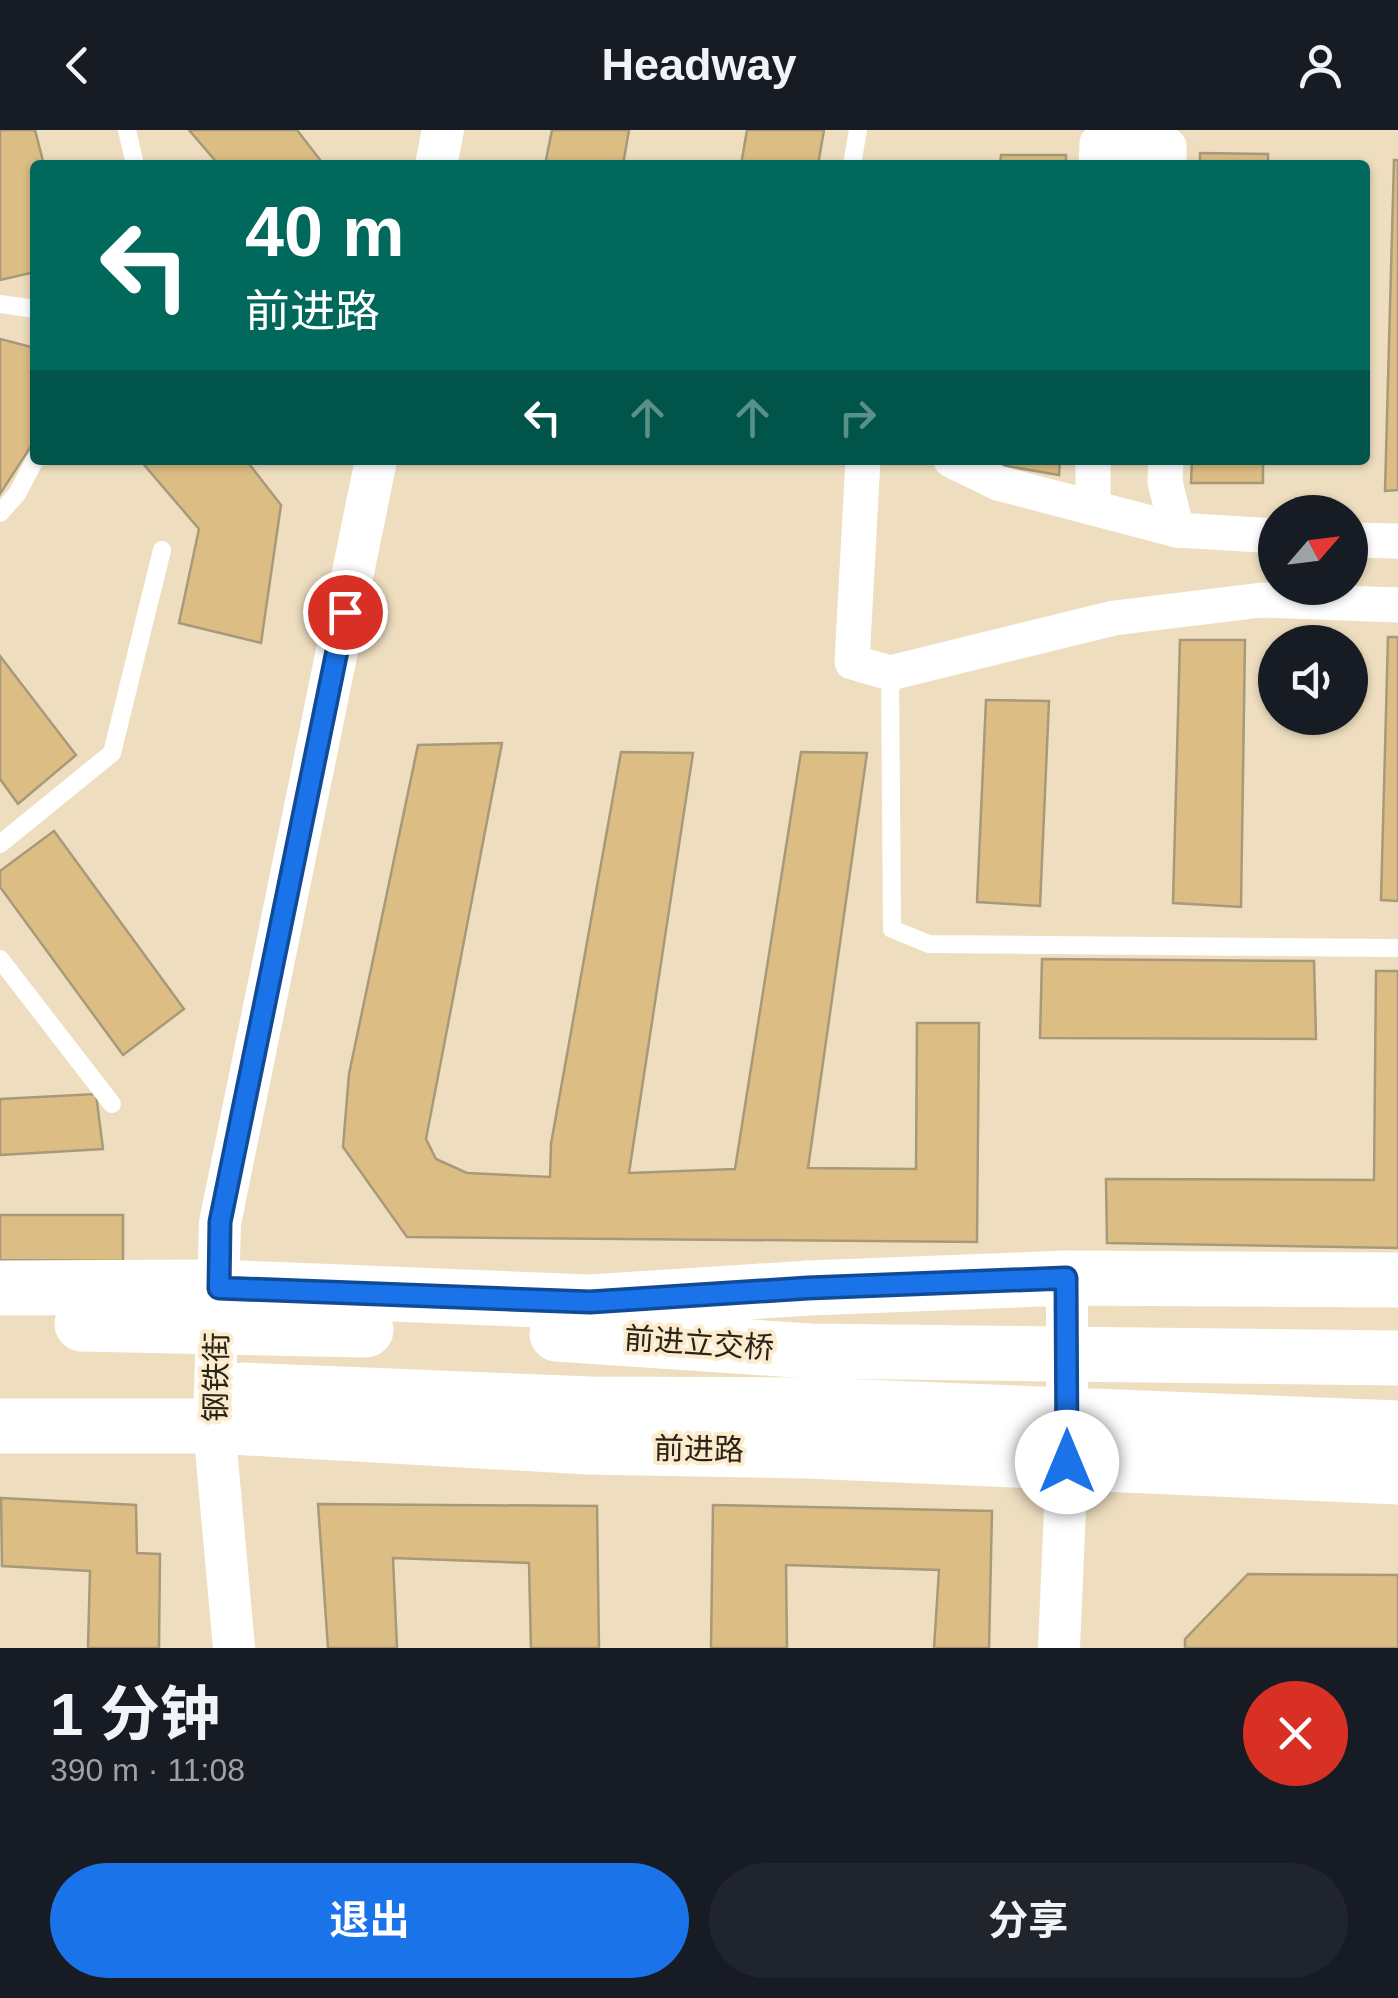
<!DOCTYPE html>
<html lang="zh">
<head>
<meta charset="utf-8">
<style>
	:root { --surface:#171b24; --page:#20242c; --text:#f1f3f6; --muted:#9ea1a6; --accent:#1a73e8 }
	body { margin:0; font-family:Arial,"Noto Sans SC",sans-serif; background:var(--page); color:var(--text); height:100vh; display:flex; flex-direction:column; font-size:38px; white-space:nowrap }
	* { box-sizing:border-box; margin:0 }
	p { font-size:32px; color:var(--muted) }
	.icon { flex:none; width:55px; height:55px; fill:none; stroke:currentColor; stroke-width:2; stroke-linecap:round; stroke-linejoin:round }
	.map { position:relative; height:1518px; overflow:hidden }
	.sheet { display:flex; flex-direction:column; background:var(--surface); flex:1 }
	.sheet>* { flex:none }
	.banner { position:absolute; left:30px; top:30px; width:1340px; height:305px; border-radius:10px; box-shadow:0 2px 8px #0004; background:#00695c; color:#fff; overflow:hidden }
	.needle { width:65px; rotate:62deg }
	.fabs { position:absolute; left:1258px; top:365px; display:grid; gap:20px }
	.fabs a { display:grid; place-items:center; width:110px; height:110px; border-radius:50%; background:var(--surface); box-shadow:0 2px 8px #0004; font-size:50px }
	.pin { position:absolute; display:grid; place-items:center; width:85px; height:85px; color:#fff; margin:-42px; border:5px solid #fff; border-radius:50%; box-shadow:0 2px 10px #0007 }
	.me { position:absolute; width:110px; margin:-55px; rotate:0deg; stroke-linejoin:round; filter:drop-shadow(0 0 8px #0008) }
	.turn { display:flex; align-items:center; gap:35px; height:210px; padding:0 50px; font-size:45px }
	.turn .icon { width:130px; height:130px; stroke-width:2.5 }
	.turn b { display:block; font-size:70px; line-height:85px }
	.lanes { display:flex; align-items:center; height:95px; padding:0 50px; background:#0003; justify-content:center; gap:50px; direction:ltr }
	.lanes .off { opacity:.35 }
	.round { display:grid; place-items:center; flex:none; width:105px; height:105px; border-radius:52px; background:var(--page) }
	.overview { display:flex; align-items:center; justify-content:space-between; height:170px; padding:0 50px }
	h1 { font-size:60px; font-weight:700; line-height:75px }
	.cta { display:flex; gap:20px; margin-top:auto; padding:20px 50px }
	.cta a { flex:1; height:115px; border-radius:60px; background:var(--accent); color:#fff; font-size:40px; font-weight:700; line-height:115px; text-align:center }
	.cta a+a { background:var(--page); color:var(--text) }
	header { display:flex; justify-content:space-between; align-items:center; height:130px; padding:0 50px; background:var(--surface); font-size:45px; font-weight:700 }
	.map>svg:first-child { display:block }
	.building { fill:#dcbe85; stroke:#a8997b; stroke-width:2.5 }
	.lines { fill:none; stroke-linecap:round; stroke-linejoin:round }
	.service { stroke:#fff; stroke-width:18 }
	.minor { stroke:#fff; stroke-width:35 }
	.tertiary { stroke:#fff; stroke-width:42 }
	.trunk { stroke:#fff; stroke-width:55 }
	.route-casing { stroke:#114b97; stroke-width:25 }
	.route { stroke:#1a73e8; stroke-width:18 }
	.labels { text-anchor:middle; dominant-baseline:central; stroke-width:8; stroke-linejoin:round; paint-order:stroke }
	.street-label { font-size:30px; fill:#2a2418; stroke:#fcebcc }
</style>
</head>
<body>
<header><svg class="icon" aria-label="back" viewBox="0 0 24 24"><path d="M15 5l-7 7 7 7"/></svg>Headway<svg class="icon" aria-label="person" viewBox="0 0 24 24"><circle cx="12" cy="8" r="4"/><path d="M4 21q1-7 8-7t8 7"/></svg></header>
<div class="map">
<svg width="1398" height="1518" viewBox="0 0 1398 1518">
	<rect width="100%" height="100%" fill="#eedebf"/>
	<g class="building">
		<path d="M0 0H35L44 35H35V142L0 150Z"/>
		<path d="M189 0H297L324 35H219Z"/>
		<path d="M552 0H629L623 35H545Z"/>
		<path d="M747 0H824L818 35H741Z"/>
		<path d="M1200 23 1268 24V35H1200Z"/>
		<path d="M1001 25H1066V35H1000Z"/>
		<path d="M1394 30H1398V360L1385 361Z"/>
		<path d="M0 209 35 218V310L0 364Z"/>
		<path d="M140 330H246L281 375 261 513 179 493 199 399Z"/>
		<path d="M995 330H1060L1059 345 995 334Z"/>
		<path d="M1192 330H1263V353H1191Z"/>
		<path d="M1388 507H1398V771L1381 770Z"/>
		<path d="M1180 510H1245L1241 777 1173 773Z"/>
		<path d="M0 526 76 625 18 674 0 649Z"/>
		<path d="M986 570 1049 571 1040 776 977 772Z"/>
		<path d="M502 613 426 1009 436 1029 467 1043 550 1047 551 1014 621 622 693 623 629 1043 735 1039 801 622 867 623 808 1038 916 1039 917 893H979L977 1112 407 1107 343 1017 349 944 418 615Z"/>
		<path d="M54 701 184 879 123 925 0 757V741Z"/>
		<path d="M1042 829 1314 831 1316 909 1040 908Z"/>
		<path d="M1376 841H1398V1118L1107 1113 1106 1049 1374 1050Z"/>
		<path d="M96 964 103 1019 0 1025V969Z"/>
		<path d="M0 1085H123V1131L0 1130Z"/>
		<path d="M1 1368 136 1375 137 1423 160 1424 159 1518H88L90 1441 2 1436Z"/>
		<path d="M318 1374 597 1376 599 1518H531L529 1433 393 1428 397 1518H328Z"/>
		<path d="M713 1375 992 1381 989 1518H934L939 1440 786 1435 787 1518H711Z"/>
		<path d="M1248 1444 1398 1445V1518H1185V1509Z"/>
	</g>
	<g class="lines">
		<g class="service">
			<path d="M127 0 135 35"/>
			<path d="M852 35 858 0"/>
			<path d="M0 174 35 179"/>
			<path d="M0 383 17 364 35 330"/>
			<path d="M890 543 892 799 929 814 1398 818"/>
			<path d="M0 714 112 623 162 420"/>
			<path d="M0 829 112 974"/>
		</g>
		<g class="minor">
			<path d="M1096 35 1097 13 1169 16V35"/>
			<path d="M863 330 852 532 890 543 1114 488 1262 470 1398 475"/>
			<path d="M951 330 998 353 1177 400 1275 406"/>
			<path d="M1166 330 1165 352 1177 400"/>
			<path d="M1093 378V330"/>
			<path d="M1350 410 1398 411"/>
		</g>
		<g class="tertiary">
			<path d="M436 35 443 0"/>
			<path d="M234 1518 214 1296 220 1093 376 330"/>
			<path d="M1059 1518 1067 1332V1148"/>
		</g>
		<g class="trunk">
			<path d="M0 1158 219 1157 590 1172 809 1158 1067 1148 1398 1150"/>
			<path d="M82 1194 366 1200"/>
			<path d="M557 1204 810 1221 1398 1228"/>
			<path d="M243 1260 590 1274 811 1275 1398 1298"/>
			<path d="M0 1296H214L588 1317 808 1321 1398 1347"/>
		</g>
	</g>
	<g class="lines">
		<defs>
			<path id="route" d="M345 482 220 1092 219 1158 590 1172 808 1158 1066 1148 1067 1332"/>
		</defs>
		<use href="#route" class="route-casing"/>
		<use href="#route" class="route"/>
	</g>
	<g class="labels">
		<g class="street-label">
			<text transform="translate(699 1213) rotate(4)">前进立交桥</text>
			<text transform="translate(216 1247) rotate(-89)">钢铁街</text>
			<text transform="translate(699 1319) rotate(1)">前进路</text>
		</g>
	</g>
</svg>
<div class="fabs">
<a><svg class="needle" viewBox="-14 -14 28 28"><path d="M0-13l5 13h-10z" fill="#e53935"/><path d="M0 13l5-13h-10z" fill="#9ea1a6"/></svg></a>
<a><svg class="icon" aria-label="sound" viewBox="0 0 24 24"><path d="M4 9h4l5-4v14l-5-4H4zM17 9q2 3 0 6"/></svg></a>
</div>
<div class="pin" style="left:345px;top:482px;background:#d93025"><svg class="icon" aria-label="arrive" viewBox="0 0 24 24"><path d="M6 21V4h12l-3 4 3 4H6"/></svg></div>
<svg class="me" style="left:1067px;top:1332px" viewBox="-20 -20 40 40"><circle r="19" fill="#fff"/><path d="M0-13L10 11 0 6-10 11z" fill="#1a73e8"/></svg>
<div class="banner">
<div class="turn"><svg class="icon" aria-label="left" viewBox="0 0 24 24"><path d="M17 20v-9H6M10 6l-5 5 5 5"/></svg><div><b>40 m</b>前进路</div></div>
<div class="lanes"><svg class="icon" aria-label="left" viewBox="0 0 24 24"><path d="M17 20v-9H6M10 6l-5 5 5 5"/></svg><svg class="icon off" aria-label="ahead" viewBox="0 0 24 24"><path d="M12 20V5M6 11l6-6 6 6"/></svg><svg class="icon off" aria-label="ahead" viewBox="0 0 24 24"><path d="M12 20V5M6 11l6-6 6 6"/></svg><svg class="icon off" aria-label="right" viewBox="0 0 24 24"><path d="M7 20v-9h11M14 6l5 5-5 5"/></svg></div>
</div>
</div>
<section class="sheet">
<div class="overview"><div><h1>1 分钟</h1><p>390 m · 11:08</p></div><a class="round" style="background:#d93025;color:#fff"><svg class="icon" aria-label="close" viewBox="0 0 24 24"><path d="M6 6l12 12M18 6L6 18"/></svg></a></div>
<div class="cta"><a>退出</a><a>分享</a></div>
</section>
</body>
</html>
